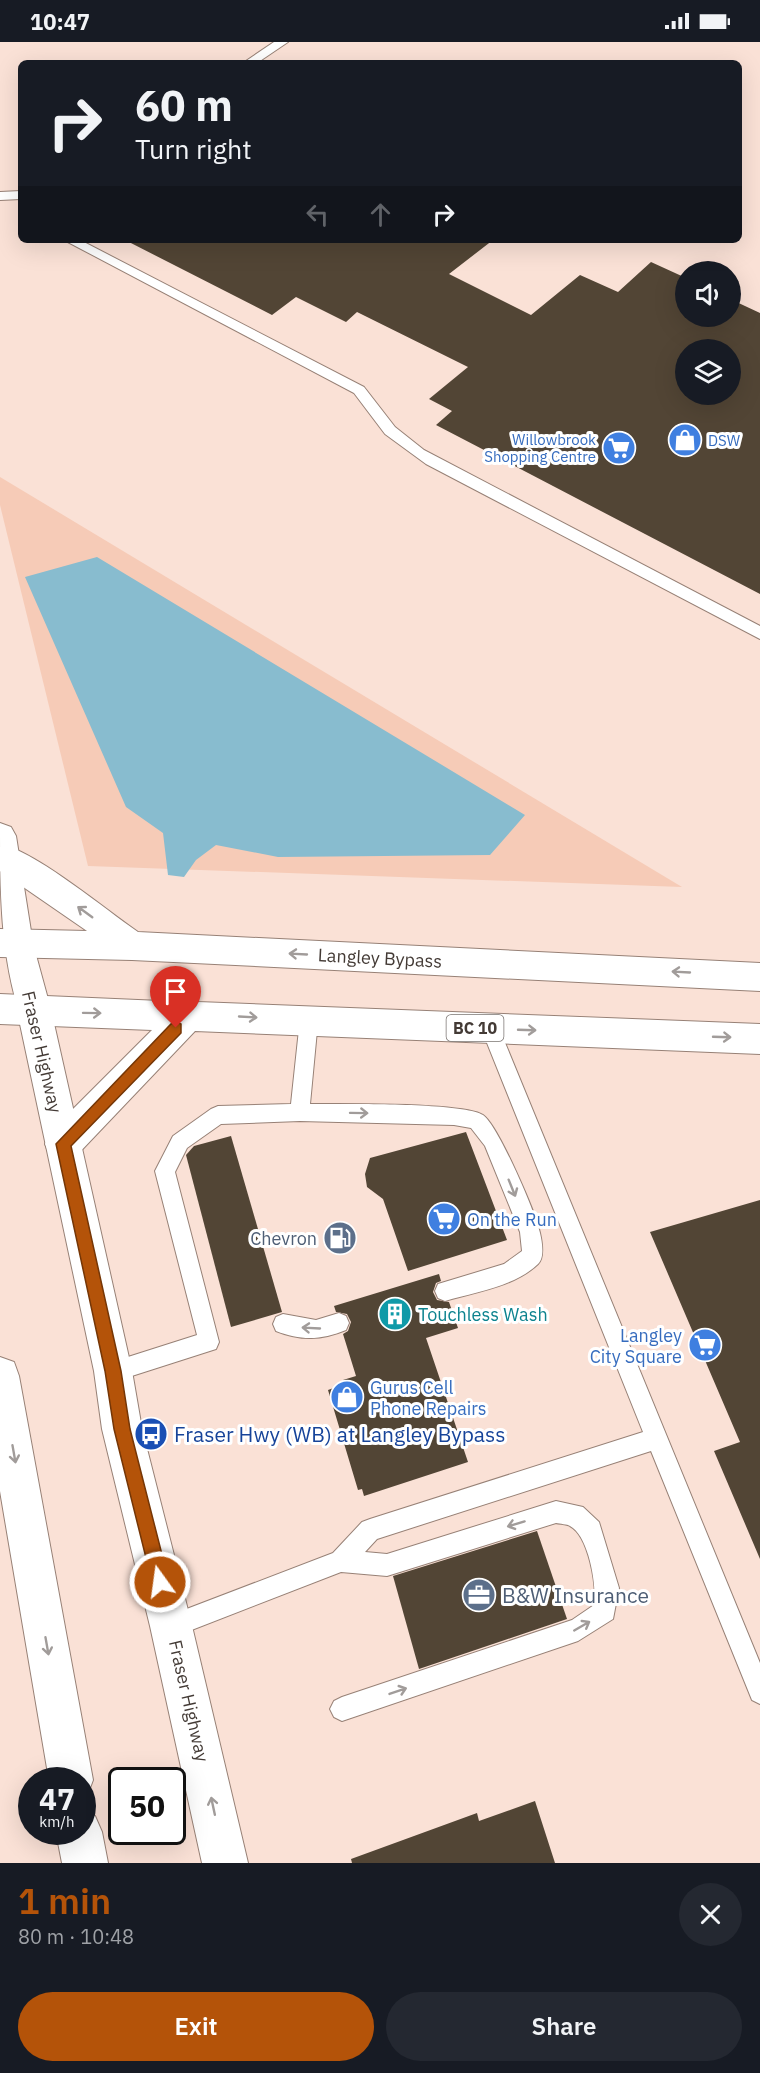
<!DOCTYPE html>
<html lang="en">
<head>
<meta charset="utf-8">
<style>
	:root { --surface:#171b24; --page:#242831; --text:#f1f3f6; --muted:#9ea1a6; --accent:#b45309 }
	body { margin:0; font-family:"IBM Plex Sans",sans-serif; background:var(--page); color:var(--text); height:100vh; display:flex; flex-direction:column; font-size:22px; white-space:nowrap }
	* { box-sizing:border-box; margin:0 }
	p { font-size:20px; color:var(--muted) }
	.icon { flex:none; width:33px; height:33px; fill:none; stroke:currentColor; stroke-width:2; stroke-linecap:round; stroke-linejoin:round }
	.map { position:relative; height:1821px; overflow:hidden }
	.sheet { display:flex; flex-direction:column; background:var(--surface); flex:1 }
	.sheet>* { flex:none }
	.top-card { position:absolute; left:18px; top:18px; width:724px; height:183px; border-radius:9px; box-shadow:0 6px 24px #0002; background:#171b24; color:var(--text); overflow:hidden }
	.fabs { position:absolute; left:675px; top:219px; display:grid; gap:12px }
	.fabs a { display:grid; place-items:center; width:66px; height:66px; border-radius:50%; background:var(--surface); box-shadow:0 6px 24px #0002; font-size:30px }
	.speed { position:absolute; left:18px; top:1725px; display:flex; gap:12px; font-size:30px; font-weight:700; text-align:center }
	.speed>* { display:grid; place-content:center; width:78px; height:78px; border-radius:50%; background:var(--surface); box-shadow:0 6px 24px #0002; line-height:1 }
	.speed small { font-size:15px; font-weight:400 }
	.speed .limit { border:3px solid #111; border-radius:9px; background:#fff; color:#111 }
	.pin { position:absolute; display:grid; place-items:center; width:51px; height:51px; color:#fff; margin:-62px -26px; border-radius:50% 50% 50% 0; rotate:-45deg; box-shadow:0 0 6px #0007 }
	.pin .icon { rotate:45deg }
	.me { position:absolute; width:66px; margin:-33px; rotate:346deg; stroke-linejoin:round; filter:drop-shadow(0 0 4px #0008) }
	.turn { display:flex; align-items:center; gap:21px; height:126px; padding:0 18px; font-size:27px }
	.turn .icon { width:78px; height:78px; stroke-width:2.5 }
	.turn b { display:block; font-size:42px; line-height:51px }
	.lanes { display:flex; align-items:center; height:57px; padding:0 18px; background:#0003; justify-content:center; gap:30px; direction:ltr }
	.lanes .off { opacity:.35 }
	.round { display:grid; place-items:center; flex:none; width:63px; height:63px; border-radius:32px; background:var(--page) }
	.summary { display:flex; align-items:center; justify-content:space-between; height:102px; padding:0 18px }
	h1 { font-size:36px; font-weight:600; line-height:45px; color:var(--accent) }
	.cta { display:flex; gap:12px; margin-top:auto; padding:12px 18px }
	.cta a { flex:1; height:69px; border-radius:36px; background:var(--accent); color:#fff; font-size:24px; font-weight:600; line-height:69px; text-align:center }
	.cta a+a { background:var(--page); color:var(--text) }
	.status { display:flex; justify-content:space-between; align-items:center; height:42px; padding:0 30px; background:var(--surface); direction:ltr }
	.status svg { height:16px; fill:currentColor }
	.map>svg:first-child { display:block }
	.green { fill:#f6cbb7 }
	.water { fill:#88bccf }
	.building { fill:#524535; fill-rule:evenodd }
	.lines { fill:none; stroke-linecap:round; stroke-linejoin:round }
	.service-casing { stroke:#978176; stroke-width:2 }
	.secondary-casing { stroke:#978176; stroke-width:2 }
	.primary-casing { stroke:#978176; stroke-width:2 }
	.trunk-casing { stroke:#978176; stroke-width:2 }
	.service { fill:#fff; fill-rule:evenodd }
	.secondary { fill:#fff; fill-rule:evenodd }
	.primary { fill:#fff; fill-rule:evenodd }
	.trunk { fill:#fff; fill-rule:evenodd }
	.oneway { stroke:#a19c9a }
	.route { fill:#b45309; stroke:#753606; stroke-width:1.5 }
	.labels { text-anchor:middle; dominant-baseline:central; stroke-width:6; stroke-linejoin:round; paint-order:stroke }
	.far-shop-label { font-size:15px; fill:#366cbe; stroke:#fff; text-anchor:end }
	.shield { fill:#fff; stroke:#7b7572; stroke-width:1.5 }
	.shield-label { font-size:16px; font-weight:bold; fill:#433a35 }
	.street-label { font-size:18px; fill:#433a35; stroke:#fff }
	.shop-label { font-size:18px; fill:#366cbe; stroke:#fff; text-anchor:start }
	.service-label { font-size:18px; fill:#4e5e75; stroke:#fff; text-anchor:end }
	.culture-label { font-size:18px; fill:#0d838f; stroke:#fff; text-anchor:start }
	.near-transit-label { font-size:21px; fill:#164399; stroke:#fff; text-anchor:start }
	.near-service-label { font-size:21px; fill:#4e5e75; stroke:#fff; text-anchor:start }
</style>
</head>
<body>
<div class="status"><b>10:47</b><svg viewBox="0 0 49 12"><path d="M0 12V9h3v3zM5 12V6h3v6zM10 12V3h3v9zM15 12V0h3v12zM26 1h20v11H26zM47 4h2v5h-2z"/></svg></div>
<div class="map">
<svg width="760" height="1821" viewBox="0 0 760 1821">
	<rect width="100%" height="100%" fill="#fae1d6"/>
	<path class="green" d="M0 435 682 845 88 824 0 463Z"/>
	<path class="water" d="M97 515 525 773 490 813 278 815 216 803 196 818 184 835 168 833 163 791 126 765 25 535Z"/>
	<g class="building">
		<path d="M125 198H493L449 232 531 273 580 233 618 250 651 220 686 236V274H730V257L760 271V552L436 383 452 369 429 357 468 325 357 270 346 280 296 255 272 273ZM686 308H730V352H686Z"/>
		<path d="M466 1090 507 1198 408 1229 383 1157 367 1145 365 1132 370 1116Z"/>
		<path d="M231 1094 282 1270 231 1285 186 1113 194 1104Z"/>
		<path d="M760 1158V1517L714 1409 740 1400 650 1190Z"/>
		<path d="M439 1232 441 1239 436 1241 433 1250 437 1258 449 1260 458 1286 426 1296 468 1420 364 1454 362 1447 358 1448 328 1348 345 1342 343 1338 356 1334 343 1292 348 1289 351 1280 347 1272 336 1270 334 1264Z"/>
		<path d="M537 1489 567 1577 419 1627 393 1534Z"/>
		<path d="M535 1759 555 1821H352L351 1817 477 1771 479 1779Z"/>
	</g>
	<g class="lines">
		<defs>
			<g id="service">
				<path d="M274 0H288L257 21H243Z"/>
				<path d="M21 149V157L0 158V150Z"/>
				<path d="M64 198H80L364 345 395 385 424 408 760 584V597L426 422 385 392 354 351Z"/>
				<path d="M309 970 316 972 318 978 310 1062C340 1062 464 1060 483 1073 498 1083 536 1172 540 1191 542 1200 545 1215 538 1222 514 1245 475 1250 445 1259L438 1256 435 1249 438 1242 504 1222 522 1209 520 1190 485 1104 471 1086 454 1083 300 1079 221 1082 187 1106 175 1130 219 1300 216 1307 113 1340 106 1336 102 1329 106 1322 197 1293 155 1129 173 1094 211 1067 218 1064 291 1062 300 978 302 972Z"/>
				<path d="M490 978 497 980 499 986 760 1621V1662L752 1658 651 1409 377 1497 365 1510 387 1512 556 1459 583 1465 599 1480 619 1546 613 1577 578 1599 342 1679 334 1675 330 1667 334 1659 342 1655 572 1578 594 1563C597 1544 589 1494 570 1484 567 1482 560 1482 556 1481L387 1534 341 1530 171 1596 163 1592 159 1584 163 1576 333 1511 362 1480 370 1477 643 1390 481 986 483 980Z"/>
				<path d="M339 1271 346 1274 349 1281 346 1288C322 1298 301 1299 276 1289L273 1282 276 1275 283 1272 316 1278Z"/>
			</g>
			<g id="secondary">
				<path d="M34 953 46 958 51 968 132 1329 142 1387 192 1584 248 1821H202L150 1584 102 1387 94 1329 17 968 22 958Z"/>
				<path d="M0 1315 14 1320 19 1334 93 1738 87 1754 82 1755V1738H49L0 1449Z"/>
				<path d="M82 1769 95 1774 102 1790 108 1821H62L56 1790H82Z"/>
			</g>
			<path id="primary" d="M0 781 11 785 16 794 33 902 51 968 46 978 34 983 22 978C0 917 0 847 0 781Z"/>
			<g id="trunk">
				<path d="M5 803C45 817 102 865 138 890L760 921V949L132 918 0 915V887L87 889 0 829V805Z"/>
				<path d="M0 952 184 960 190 957 198 960 760 982V1012L195 989 76 1114 63 1118 50 1114 45 1102 50 1090 152 988 0 982Z"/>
			</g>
		</defs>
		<use href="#service" class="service-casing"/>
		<use href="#secondary" class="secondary-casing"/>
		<use href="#primary" class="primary-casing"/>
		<use href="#trunk" class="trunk-casing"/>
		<use href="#service" class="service"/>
		<use href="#secondary" class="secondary"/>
		<use href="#primary" class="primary"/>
		<use href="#trunk" class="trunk"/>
	</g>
	<defs><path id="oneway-shaft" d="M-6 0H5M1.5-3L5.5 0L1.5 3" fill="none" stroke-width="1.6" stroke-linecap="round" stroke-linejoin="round" transform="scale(1.5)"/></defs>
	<g class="oneway">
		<use href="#oneway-shaft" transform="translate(85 870) rotate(-144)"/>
		<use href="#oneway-shaft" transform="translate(298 912) rotate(-177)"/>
		<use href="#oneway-shaft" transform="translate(681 930) rotate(-177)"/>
		<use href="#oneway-shaft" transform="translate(92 971) rotate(1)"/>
		<use href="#oneway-shaft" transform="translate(248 975) rotate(3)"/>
		<use href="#oneway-shaft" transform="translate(527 988) rotate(2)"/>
		<use href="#oneway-shaft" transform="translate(722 995) rotate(2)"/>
		<use href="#oneway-shaft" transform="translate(359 1071) rotate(1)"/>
		<use href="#oneway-shaft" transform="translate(512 1146) rotate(68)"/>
		<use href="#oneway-shaft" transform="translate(311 1286) rotate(-177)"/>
		<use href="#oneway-shaft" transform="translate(14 1412) rotate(80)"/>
		<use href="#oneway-shaft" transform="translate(516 1482) rotate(163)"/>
		<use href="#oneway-shaft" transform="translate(582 1584) rotate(-30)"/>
		<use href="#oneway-shaft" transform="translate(47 1604) rotate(80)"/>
		<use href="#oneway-shaft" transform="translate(398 1649) rotate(-19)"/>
		<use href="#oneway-shaft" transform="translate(213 1764) rotate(-102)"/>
	</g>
	<path class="route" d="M176 980 181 982V991L71 1104 121 1329 130 1387 169 1540 166 1546 160 1549 154 1546 152 1540 114 1387 105 1329 56 1102 171 982Z"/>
	<defs>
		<symbol id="shop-disc" viewBox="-11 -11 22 22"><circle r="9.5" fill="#3f7fe0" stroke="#fff"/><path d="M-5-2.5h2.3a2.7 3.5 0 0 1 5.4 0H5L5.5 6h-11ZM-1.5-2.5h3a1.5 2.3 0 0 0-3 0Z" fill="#fff"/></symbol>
		<symbol id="supermarket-disc" viewBox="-11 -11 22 22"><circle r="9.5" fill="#3f7fe0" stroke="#fff"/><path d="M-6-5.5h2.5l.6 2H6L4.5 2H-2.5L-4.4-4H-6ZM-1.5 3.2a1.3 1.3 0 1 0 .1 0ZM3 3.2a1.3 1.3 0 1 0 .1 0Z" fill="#fff"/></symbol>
		<symbol id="fuel-disc" viewBox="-11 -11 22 22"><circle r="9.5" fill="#5c6f8a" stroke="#fff"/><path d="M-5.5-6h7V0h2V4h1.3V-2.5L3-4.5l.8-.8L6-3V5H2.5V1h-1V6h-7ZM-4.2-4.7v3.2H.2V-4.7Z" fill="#fff"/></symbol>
		<symbol id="building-disc" viewBox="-11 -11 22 22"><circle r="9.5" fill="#0f9aa8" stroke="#fff"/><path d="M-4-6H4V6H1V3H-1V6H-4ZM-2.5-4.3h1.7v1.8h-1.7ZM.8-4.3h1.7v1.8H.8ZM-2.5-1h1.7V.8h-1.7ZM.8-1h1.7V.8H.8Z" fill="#fff"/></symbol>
		<symbol id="bus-disc" viewBox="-11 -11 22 22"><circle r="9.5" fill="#1a4fb4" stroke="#fff"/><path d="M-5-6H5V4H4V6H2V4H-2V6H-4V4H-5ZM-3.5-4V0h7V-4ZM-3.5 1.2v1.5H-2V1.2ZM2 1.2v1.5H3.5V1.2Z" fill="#fff"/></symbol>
		<symbol id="office-disc" viewBox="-11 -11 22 22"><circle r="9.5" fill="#5c6f8a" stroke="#fff"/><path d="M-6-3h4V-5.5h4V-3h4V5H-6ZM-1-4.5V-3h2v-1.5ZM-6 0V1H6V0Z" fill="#fff"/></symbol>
	</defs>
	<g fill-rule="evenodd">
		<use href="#shop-disc" x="666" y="379" width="38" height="38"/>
		<use href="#supermarket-disc" x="600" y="387" width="38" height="38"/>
		<use href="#supermarket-disc" x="425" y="1158" width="38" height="38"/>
		<use href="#fuel-disc" x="321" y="1177" width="38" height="38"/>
		<use href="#building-disc" x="376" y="1253" width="38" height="38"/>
		<use href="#supermarket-disc" x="686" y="1284" width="38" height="38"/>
		<use href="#shop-disc" x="328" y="1336" width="38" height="38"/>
		<use href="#bus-disc" x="132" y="1373" width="38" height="38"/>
		<use href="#office-disc" x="460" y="1534" width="38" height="38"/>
	</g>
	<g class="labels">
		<g class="far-shop-label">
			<text x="596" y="397">Willowbrook<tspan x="596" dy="17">Shopping Centre</tspan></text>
			<text x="708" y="398" text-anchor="start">DSW</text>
		</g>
		<rect class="shield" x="446.5" y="973" width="57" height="26" rx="4.5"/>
		<g class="shield-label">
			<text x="475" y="986">BC 10</text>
		</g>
		<g class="street-label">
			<text transform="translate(380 916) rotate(3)">Langley Bypass</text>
			<text transform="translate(42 1010) rotate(77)">Fraser Highway</text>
			<text transform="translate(189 1659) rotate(77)">Fraser Highway</text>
		</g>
		<g class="shop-label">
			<text x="467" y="1177">On the Run</text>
			<text x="682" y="1293" text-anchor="end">Langley<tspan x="682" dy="21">City Square</tspan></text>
			<text x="370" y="1345">Gurus Cell<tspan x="370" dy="21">Phone Repairs</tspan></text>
		</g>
		<g class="service-label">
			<text x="317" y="1196">Chevron</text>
		</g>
		<g class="culture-label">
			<text x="418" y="1272">Touchless Wash</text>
		</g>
		<g class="near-transit-label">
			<text x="174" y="1392">Fraser Hwy (WB) at Langley Bypass</text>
		</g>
		<g class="near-service-label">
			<text x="502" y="1553">B&amp;W Insurance</text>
		</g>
	</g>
</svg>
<div class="fabs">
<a><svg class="icon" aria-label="sound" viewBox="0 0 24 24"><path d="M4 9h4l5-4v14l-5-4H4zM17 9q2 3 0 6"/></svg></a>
<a><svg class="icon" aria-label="layers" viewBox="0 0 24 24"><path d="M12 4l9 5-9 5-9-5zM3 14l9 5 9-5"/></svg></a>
</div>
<div class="speed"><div>47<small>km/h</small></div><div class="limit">50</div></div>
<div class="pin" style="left:176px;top:986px;background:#d93025"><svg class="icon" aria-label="arrive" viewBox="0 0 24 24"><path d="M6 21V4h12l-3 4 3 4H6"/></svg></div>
<svg class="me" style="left:160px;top:1540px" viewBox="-20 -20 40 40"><circle r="17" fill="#b45309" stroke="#fff" stroke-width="3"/><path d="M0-11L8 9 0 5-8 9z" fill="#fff"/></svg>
<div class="top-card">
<div class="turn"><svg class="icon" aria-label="right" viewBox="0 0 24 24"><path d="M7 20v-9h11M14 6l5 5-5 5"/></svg><div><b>60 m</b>Turn right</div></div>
<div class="lanes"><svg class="icon off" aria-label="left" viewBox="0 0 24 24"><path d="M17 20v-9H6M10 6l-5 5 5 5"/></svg><svg class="icon off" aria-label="ahead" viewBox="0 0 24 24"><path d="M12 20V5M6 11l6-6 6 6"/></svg><svg class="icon" aria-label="right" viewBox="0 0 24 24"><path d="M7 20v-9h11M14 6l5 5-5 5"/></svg></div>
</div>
</div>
<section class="sheet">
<div class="summary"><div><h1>1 min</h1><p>80 m · 10:48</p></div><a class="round"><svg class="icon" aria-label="close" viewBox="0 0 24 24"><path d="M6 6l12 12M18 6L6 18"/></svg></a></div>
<div class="cta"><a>Exit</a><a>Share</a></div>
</section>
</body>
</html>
